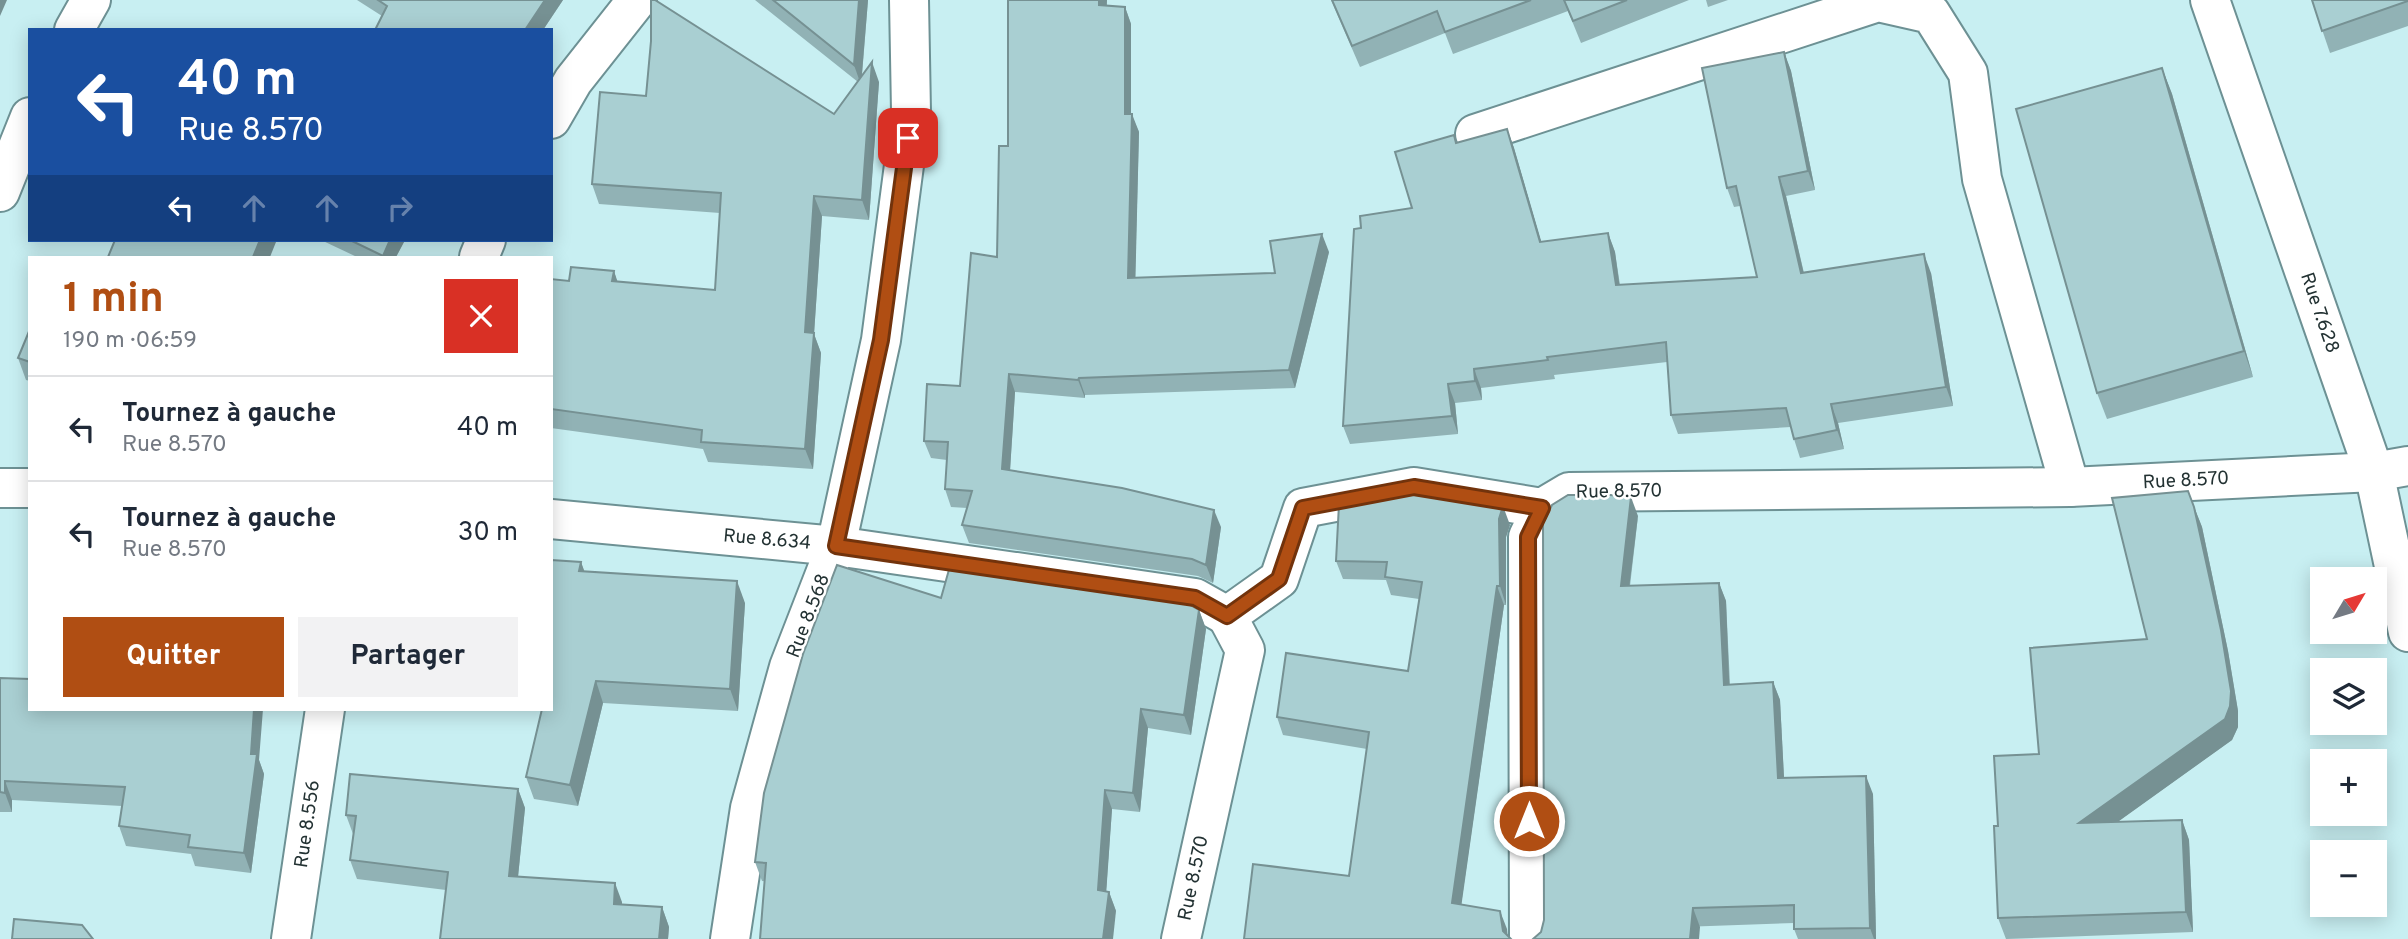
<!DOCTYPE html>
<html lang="fr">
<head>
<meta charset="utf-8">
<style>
	:root { --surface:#fff; --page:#f2f2f3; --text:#1f2937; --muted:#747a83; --line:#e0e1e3; --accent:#b04e13 }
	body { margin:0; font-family:Overpass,sans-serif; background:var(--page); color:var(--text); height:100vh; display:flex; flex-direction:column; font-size:26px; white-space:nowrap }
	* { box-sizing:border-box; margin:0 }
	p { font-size:23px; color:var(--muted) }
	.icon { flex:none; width:38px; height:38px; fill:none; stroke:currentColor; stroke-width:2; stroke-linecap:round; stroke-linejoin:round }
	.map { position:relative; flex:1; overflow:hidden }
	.panel { position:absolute; left:28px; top:256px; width:525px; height:455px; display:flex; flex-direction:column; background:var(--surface); border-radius:0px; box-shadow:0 4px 18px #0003 }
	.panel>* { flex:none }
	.hud { position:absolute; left:28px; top:28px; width:525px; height:214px; border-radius:0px; box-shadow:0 4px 18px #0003; background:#1a4fa0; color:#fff; overflow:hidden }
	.needle { width:46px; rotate:52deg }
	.controls { position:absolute; left:2310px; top:567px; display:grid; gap:14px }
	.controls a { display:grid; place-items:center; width:77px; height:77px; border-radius:0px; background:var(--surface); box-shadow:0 4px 18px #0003; font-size:35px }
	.pin { position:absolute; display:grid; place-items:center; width:60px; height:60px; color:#fff; margin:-30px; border-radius:14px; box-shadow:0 4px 10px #0006 }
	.me { position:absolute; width:77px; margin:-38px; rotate:0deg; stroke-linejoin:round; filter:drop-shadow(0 0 5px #0008) }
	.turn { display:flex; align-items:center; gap:24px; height:147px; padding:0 35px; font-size:32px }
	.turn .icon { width:91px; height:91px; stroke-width:2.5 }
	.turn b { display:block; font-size:49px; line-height:60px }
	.lanes { display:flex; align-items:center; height:66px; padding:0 35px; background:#0003; justify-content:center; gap:35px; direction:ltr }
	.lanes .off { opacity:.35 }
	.round { display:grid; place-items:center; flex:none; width:74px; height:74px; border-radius:0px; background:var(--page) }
	.headline { display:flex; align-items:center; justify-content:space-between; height:119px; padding:0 35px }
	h1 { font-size:42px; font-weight:700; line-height:52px; color:var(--accent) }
	.button { display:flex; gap:14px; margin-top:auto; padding:14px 35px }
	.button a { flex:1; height:80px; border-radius:0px; background:var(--accent); color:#fff; font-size:28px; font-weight:700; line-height:80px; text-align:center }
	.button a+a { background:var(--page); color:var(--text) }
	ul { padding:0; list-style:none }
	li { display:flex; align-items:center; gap:21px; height:105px; padding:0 35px; border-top:2px solid var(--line) }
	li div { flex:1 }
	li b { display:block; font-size:26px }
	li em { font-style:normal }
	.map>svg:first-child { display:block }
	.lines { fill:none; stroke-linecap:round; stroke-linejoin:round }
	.street-casing { stroke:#6d9194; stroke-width:42 }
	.secondary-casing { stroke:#6d9194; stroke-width:42 }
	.street { stroke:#fff; stroke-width:38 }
	.secondary { stroke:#fff; stroke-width:38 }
	.wall { fill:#91b2b5 }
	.shaded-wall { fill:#769193 }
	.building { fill:#a9cfd2; stroke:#769193; stroke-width:2 }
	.route-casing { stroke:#72330c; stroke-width:18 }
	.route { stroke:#b04e13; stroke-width:12 }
	.labels { text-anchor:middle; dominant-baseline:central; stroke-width:5; stroke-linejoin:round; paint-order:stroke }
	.street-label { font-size:19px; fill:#233233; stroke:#fff }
</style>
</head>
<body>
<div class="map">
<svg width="2408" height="939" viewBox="0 0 2408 939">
	<rect width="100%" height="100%" fill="#c8eff2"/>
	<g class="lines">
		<defs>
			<g id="street">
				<path d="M74 30 91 0"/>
				<path d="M551 119 573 81 637 0"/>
				<path d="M1475 134 1878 2 1931 14 1968 73 1982 179 2070 487"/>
				<path d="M0 192 30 117"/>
				<path d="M479 257 486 240"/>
				<path d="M0 488H30"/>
				<path d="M551 519 836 546 1195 598 1227 616"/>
				<path d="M291 939 325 709"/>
				<path d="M730 939 750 808 789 667 836 546 881 340 911 112 909 0"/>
				<path d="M1181 939 1245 650 1227 616 1279 579 1303 508 1414 487 1542 508 1569 492 2070 487 2374 472 2408 466"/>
				<path d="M1529 939 1528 537 1542 508"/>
			</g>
			<path id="secondary" d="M2210 0 2374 472 2408 632"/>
		</defs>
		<use href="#street" class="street-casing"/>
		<use href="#secondary" class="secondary-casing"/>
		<use href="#street" class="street"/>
		<use href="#secondary" class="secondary"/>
	</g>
	<g class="wall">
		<path d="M357 0H563L543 30 382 16Z"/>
		<path d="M755 0H868L862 75 879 82 869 220 822 216 814 334 821 353 813 469 708 462 703 449 551 428V279L569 281 614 271 617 282 715 290 720 213 599 204 592 184 834 114 858 82Z"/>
		<path d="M1008 0H1107V6L1125 7 1131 24V114L1139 132 1135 278 1275 273 1329 252 1295 388 1085 395V398L1015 392 1010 470 1221 527 1213 583 1198 576 969 543 962 525 967 508 951 507 945 489 947 460 931 458 924 441 960 386 997 257 1008 146Z"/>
		<path d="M1331 0H1689L1581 43 1568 11 1453 54 1445 33 1360 67Z"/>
		<path d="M1706 0H1728L1708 7Z"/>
		<path d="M2312 0H2408V26L2330 53Z"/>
		<path d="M1784 52 1791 71 1815 190 1786 196 1804 273H1931L1953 406 1838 423 1844 449 1800 458 1794 439 1791 427 1678 434 1671 415 1667 362 1554 375 1555 379 1481 388 1482 400 1455 403 1458 434 1350 444 1343 426 1412 208 1454 135 1457 143 1507 129 1514 148 1541 242 1608 233 1615 252 1620 285 1757 277 1740 206 1734 207 1727 188Z"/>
		<path d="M2162 68 2172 94 2253 377 2107 419 2097 393Z"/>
		<path d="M321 240H405L396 257H357Z"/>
		<path d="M30 329V381L26 380 18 358Z"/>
		<path d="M2188 491 2202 527 2228 651 2238 711V727L2232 740 2117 822 2182 820 2189 840 2193 932 2006 939 1998 918V826L2039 754 2147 639Z"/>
		<path d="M1638 516 1630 586 1719 583 1726 601 1730 684 1773 682 1780 700 1784 778 1873 794 1876 939H1798L1794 929V923L1541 932Z"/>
		<path d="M1510 525 1506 537V605H1504L1461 905 1507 929 1349 876 1367 749 1283 735 1277 717 1408 671 1419 599 1391 595 1386 580 1343 579 1336 561Z"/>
		<path d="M581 562 584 571 745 603 738 711 603 703 578 806 534 799 526 777Z"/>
		<path d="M941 598 1199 610 1206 629 1191 735 1148 728 1140 812 1112 809 1106 891 1109 892 1116 911 762 881 755 862Z"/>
		<path d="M0 678 259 760 264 774 251 873 195 866 191 854 126 846 119 826 122 806 12 800V812H0Z"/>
		<path d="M518 789 525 808 518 877 622 902V905L662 907 669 927 668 939H440L446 890 357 879 350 860 353 834 346 815Z"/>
	</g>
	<g class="shaded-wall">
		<path d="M0 0H7L0 16Z"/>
		<path d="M545 0H563L543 30H525Z"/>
		<path d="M859 0H868L861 85 854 65Z"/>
		<path d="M1099 0H1107L1105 23 1099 5Z"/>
		<path d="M1125 7 1131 24V132L1125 114Z"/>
		<path d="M1784 52 1791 71 1815 190 1808 171Z"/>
		<path d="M872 62 879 82 869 220 862 200Z"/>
		<path d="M2162 68 2172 94 2253 377 2244 351Z"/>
		<path d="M1132 114 1139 132 1135 296 1128 278Z"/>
		<path d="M1507 129 1514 148 1547 261 1540 242Z"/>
		<path d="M1779 177 1786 196 1808 292 1801 273Z"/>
		<path d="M814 196 822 216 814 334 821 353 813 469 805 449V332Z"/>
		<path d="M1608 233 1615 252 1622 304 1616 285Z"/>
		<path d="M1322 234 1329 252 1295 388 1289 370Z"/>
		<path d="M260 240H275L276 242 270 257H253Z"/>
		<path d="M390 240H405L396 257H383V256Z"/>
		<path d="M1924 254 1931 273 1953 406 1946 387Z"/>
		<path d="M614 271 621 292 612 281Z"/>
		<path d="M1474 369 1481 388 1482 400 1475 381Z"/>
		<path d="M1009 374 1015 392 1009 487 1002 469Z"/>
		<path d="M1079 378 1085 395V398L1078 380Z"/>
		<path d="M1448 384 1455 403 1458 434 1452 416Z"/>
		<path d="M1831 404 1838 423 1844 449 1837 430Z"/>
		<path d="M1631 497 1638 516 1627 605 1621 586Z"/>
		<path d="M1503 506 1510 525 1506 537V605L1500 586 1499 519Z"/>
		<path d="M2194 507 2202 527 2228 651 2238 711V727L2232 740 2087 844 2079 823Z"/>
		<path d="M1214 510 1221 527 1213 583 1206 565Z"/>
		<path d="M581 562 589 584 579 571Z"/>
		<path d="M737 581 745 603 738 711 730 689Z"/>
		<path d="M1719 583 1726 601 1730 703 1724 685Z"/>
		<path d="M1497 586 1504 605 1459 922 1452 903Z"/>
		<path d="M1199 610 1206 629 1191 735 1184 715Z"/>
		<path d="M596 681 603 703 578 806 570 785Z"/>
		<path d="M1773 682 1780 700 1785 797 1778 778Z"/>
		<path d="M254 709H263L259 760 264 774 251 873 244 853Z"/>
		<path d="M1141 709 1148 728 1140 812 1133 793Z"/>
		<path d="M1866 776 1873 794 1876 939H1874L1870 928Z"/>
		<path d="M5 781 12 800V812L5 793Z"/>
		<path d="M518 789 525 808 516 896 509 876Z"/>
		<path d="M1105 790 1112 809 1105 910 1098 890Z"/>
		<path d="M2182 820 2189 840 2193 932 2186 912Z"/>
		<path d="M615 883 622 902 621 923 614 904Z"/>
		<path d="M1109 892 1116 911 1113 939H1103Z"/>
		<path d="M662 907 669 927 668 939H659Z"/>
		<path d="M1693 908 1700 927 1699 939H1690Z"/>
		<path d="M1500 911 1507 929 1508 939 1503 931Z"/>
	</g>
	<g class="building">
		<path d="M378 0H545L525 30H375L387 6Z"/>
		<path d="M651 0H655L834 114 872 62 862 200 814 196 805 332 814 333 805 449 701 442 702 430 551 409V279L569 281 571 267 614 271 612 281 715 290 721 193 592 184 600 92 646 96 651 41Z"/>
		<path d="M773 0H859L854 65Z"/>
		<path d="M1008 0H1099V5L1125 7V114H1132L1128 278 1275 273 1270 241 1322 234 1289 370 1079 378 1078 380 1009 374 1002 469 1122 488 1214 510 1206 565 1192 559 962 525 972 491 945 489 948 442 924 441 927 384 960 386 971 253 997 257 999 146H1008Z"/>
		<path d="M1332 0H1531L1445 32 1437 11 1352 46Z"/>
		<path d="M1564 0H1627L1573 21Z"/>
		<path d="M2312 0H2408V1L2322 31Z"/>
		<path d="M1784 52 1808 171 1779 177 1801 273 1924 254 1946 387 1831 404 1837 430 1794 439 1786 408 1671 415 1666 342 1547 357 1548 360 1474 369 1475 381 1448 384 1452 416 1343 426 1354 229 1361 228 1360 216 1412 208 1395 152 1454 135 1456 143 1507 129 1540 242 1608 233 1616 285 1757 277 1736 186 1727 188 1702 68Z"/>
		<path d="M2162 68 2244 351 2097 393 2016 109Z"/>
		<path d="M115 240H260L253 257H108Z"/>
		<path d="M350 240H390L383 256Z"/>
		<path d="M30 329V362L18 358Z"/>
		<path d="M1408 491 1503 506 1499 519 1500 586H1497L1452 903 1500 911 1503 931 1511 939H1244L1253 864 1349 876 1369 732 1277 717 1286 653 1408 671 1422 582 1385 577 1387 562 1336 561 1339 504Z"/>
		<path d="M2188 491 2194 507 2221 630 2231 691 2230 706 2225 719 2079 823 2182 820 2186 912 1998 918 1994 826H1998L1994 756 2039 754 2030 648 2147 639 2112 498Z"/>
		<path d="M1568 495H1610L1631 497 1621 586 1719 583 1724 685 1773 682 1778 778 1866 776 1870 928 1794 929V905L1693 908 1690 939H1533L1541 932 1544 920 1543 523 1552 505Z"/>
		<path d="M551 560 581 562 579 571 737 581 730 689 596 681 570 785 526 777 542 709H551Z"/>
		<path d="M837 565 941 598 950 566 1181 600 1199 610 1184 715 1141 709 1133 793 1105 790 1098 890 1109 892 1103 939H760L766 863 755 862 764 793 803 654Z"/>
		<path d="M0 678 30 679V709H254L251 754H257L244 853 188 847 190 835 119 826 125 787 5 781V793L0 792Z"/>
		<path d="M350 774 518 789 509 876 615 883 614 904 662 907 659 939H440L448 872 350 860 356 816 346 815Z"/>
		<path d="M14 919 82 925 93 939H12Z"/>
	</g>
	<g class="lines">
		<defs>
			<path id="route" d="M908 138 881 340 836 546 1195 598 1227 616 1279 579 1303 508 1414 487 1542 508 1528 537 1529 821"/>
		</defs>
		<use href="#route" class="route-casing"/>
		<use href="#route" class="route"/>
	</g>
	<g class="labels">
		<g class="street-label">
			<text transform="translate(2319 313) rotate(71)">Rue 7.628</text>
			<text transform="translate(2186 481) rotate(-3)">Rue 8.570</text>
			<text transform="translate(1619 492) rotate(-1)">Rue 8.570</text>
			<text transform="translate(767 540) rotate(5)">Rue 8.634</text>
			<text transform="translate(809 616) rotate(-69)">Rue 8.568</text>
			<text transform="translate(308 824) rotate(-82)">Rue 8.556</text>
			<text transform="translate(1194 878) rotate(-78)">Rue 8.570</text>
		</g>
	</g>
</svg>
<div class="controls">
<a><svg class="needle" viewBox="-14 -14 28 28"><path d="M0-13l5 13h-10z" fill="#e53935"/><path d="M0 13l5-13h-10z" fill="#747a83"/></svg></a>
<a><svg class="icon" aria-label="layers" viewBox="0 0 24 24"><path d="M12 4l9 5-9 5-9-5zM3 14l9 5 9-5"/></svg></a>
<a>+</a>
<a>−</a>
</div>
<div class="pin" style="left:908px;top:138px;background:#d93025"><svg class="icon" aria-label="arrive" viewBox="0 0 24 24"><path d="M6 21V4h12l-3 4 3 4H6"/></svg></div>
<svg class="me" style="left:1529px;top:821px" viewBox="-20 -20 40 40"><circle r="17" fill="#b04e13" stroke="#fff" stroke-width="3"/><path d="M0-11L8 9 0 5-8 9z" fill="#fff"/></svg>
<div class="hud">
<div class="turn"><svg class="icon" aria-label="left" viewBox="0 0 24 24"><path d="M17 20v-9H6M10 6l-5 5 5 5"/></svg><div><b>40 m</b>Rue 8.570</div></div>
<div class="lanes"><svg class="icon" aria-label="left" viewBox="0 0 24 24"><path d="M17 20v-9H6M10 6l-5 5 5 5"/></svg><svg class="icon off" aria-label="ahead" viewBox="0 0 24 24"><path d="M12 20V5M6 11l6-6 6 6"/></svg><svg class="icon off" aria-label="ahead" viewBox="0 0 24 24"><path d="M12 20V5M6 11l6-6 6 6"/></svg><svg class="icon off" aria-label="right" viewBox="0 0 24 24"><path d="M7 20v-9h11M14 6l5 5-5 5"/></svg></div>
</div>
<section class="panel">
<div class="headline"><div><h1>1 min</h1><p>190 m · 06:59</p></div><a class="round" style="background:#d93025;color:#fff"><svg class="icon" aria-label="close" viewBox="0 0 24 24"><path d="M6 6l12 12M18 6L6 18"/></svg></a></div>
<ul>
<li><svg class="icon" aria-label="left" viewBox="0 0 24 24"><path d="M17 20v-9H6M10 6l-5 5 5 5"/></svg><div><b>Tournez à gauche</b><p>Rue 8.570</p></div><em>40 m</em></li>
<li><svg class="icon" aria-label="left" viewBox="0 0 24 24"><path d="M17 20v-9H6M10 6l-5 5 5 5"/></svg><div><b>Tournez à gauche</b><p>Rue 8.570</p></div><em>30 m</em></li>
</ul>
<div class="button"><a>Quitter</a><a>Partager</a></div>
</section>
</div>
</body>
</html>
